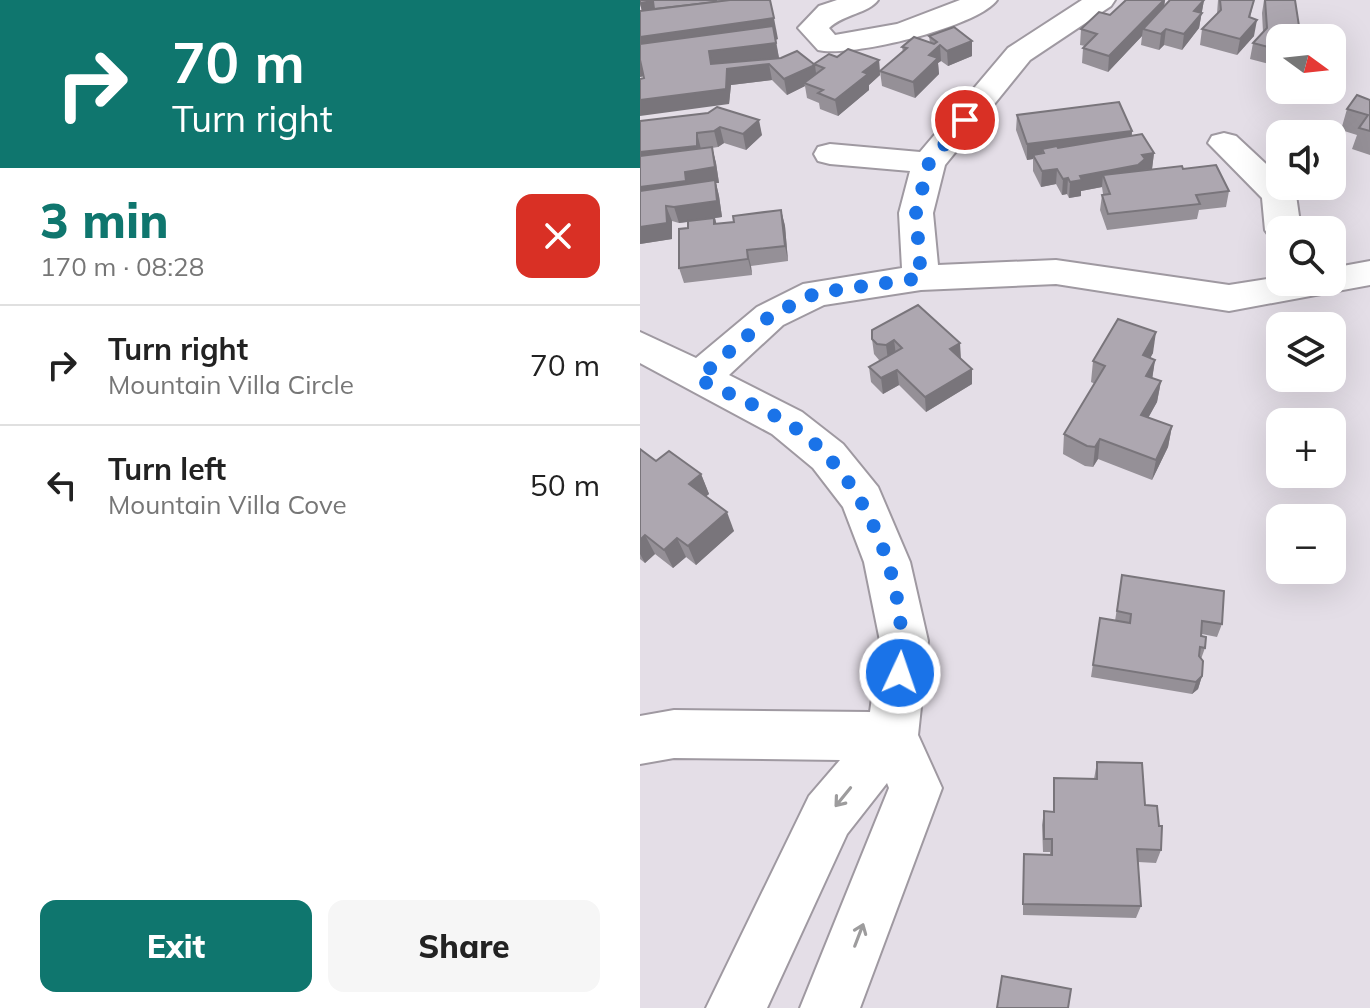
<!DOCTYPE html>
<html lang="en">
<head>
<meta charset="utf-8">
<style>
	:root { --surface:#fff; --page:#f6f6f6; --text:#222; --muted:#767676; --line:#e0e0e0; --accent:#0f766e }
	body { margin:0; font-family:Mulish,sans-serif; background:var(--page); color:var(--text); height:100vh; display:flex; flex-direction:column; font-size:30px; white-space:nowrap }
	* { box-sizing:border-box; margin:0 }
	p { font-size:26px; color:var(--muted) }
	.icon { flex:none; width:44px; height:44px; fill:none; stroke:currentColor; stroke-width:2; stroke-linecap:round; stroke-linejoin:round }
	.map { position:relative; flex:1; overflow:hidden }
	.details { display:flex; flex-direction:column; background:var(--surface); width:640px }
	.details>* { flex:none }
	.hud { background:#0f766e; color:#fff; overflow:hidden }
	.needle { width:52px; rotate:105deg }
	.controls { position:absolute; left:626px; top:24px; display:grid; gap:16px }
	.controls a { display:grid; place-items:center; width:80px; height:80px; border-radius:16px; background:var(--surface); box-shadow:0 8px 32px #0002; font-size:40px }
	.pin { position:absolute; display:grid; place-items:center; width:68px; height:68px; color:#fff; margin:-34px; border:4px solid #fff; border-radius:50%; box-shadow:0 2px 8px #0007 }
	.me { position:absolute; width:88px; margin:-44px; rotate:3deg; stroke-linejoin:round; filter:drop-shadow(0 0 6px #0008) }
	.turn { display:flex; align-items:center; gap:28px; height:168px; padding:0 40px; font-size:36px }
	.turn .icon { width:104px; height:104px; stroke-width:2.5 }
	.turn b { display:block; font-size:56px; line-height:68px }
	.round { display:grid; place-items:center; flex:none; width:84px; height:84px; border-radius:16px; background:var(--page) }
	.overview { display:flex; align-items:center; justify-content:space-between; height:136px; padding:0 40px }
	h1 { font-size:48px; font-weight:800; line-height:60px; color:var(--accent) }
	.button { display:flex; gap:16px; margin-top:auto; padding:16px 40px }
	.button a { flex:1; height:92px; border-radius:16px; background:var(--accent); color:#fff; font-size:32px; font-weight:800; line-height:92px; text-align:center }
	.button a+a { background:var(--page); color:var(--text) }
	ul { padding:0; list-style:none }
	li { display:flex; align-items:center; gap:24px; height:120px; padding:0 40px; border-top:2px solid var(--line) }
	li div { flex:1 }
	li b { display:block; font-size:30px }
	li em { font-style:normal }
	main { display:flex; flex:1; min-height:0 }
	.map>svg:first-child { display:block }
	.lines { fill:none; stroke-linecap:round; stroke-linejoin:round }
	.minor-casing { stroke:#9f99a1; stroke-width:4 }
	.minor { fill:#fff; fill-rule:evenodd }
	.wall { fill:#959097 }
	.shaded-wall { fill:#79757b }
	.building { fill:#ada7b0; stroke:#79757b; stroke-width:2 }
	.oneway { stroke:#9d9c9d }
	.route { stroke:#1a73e8; stroke-width:14; stroke-dasharray:0 25.2 }
</style>
</head>
<body>
<main>
<section class="details">
<div class="hud">
<div class="turn"><svg class="icon" aria-label="right" viewBox="0 0 24 24"><path d="M7 20v-9h11M14 6l5 5-5 5"/></svg><div><b>70 m</b>Turn right</div></div>
</div>
<div class="overview"><div><h1>3 min</h1><p>170 m · 08:28</p></div><a class="round" style="background:#d93025;color:#fff"><svg class="icon" aria-label="close" viewBox="0 0 24 24"><path d="M6 6l12 12M18 6L6 18"/></svg></a></div>
<ul>
<li><svg class="icon" aria-label="right" viewBox="0 0 24 24"><path d="M7 20v-9h11M14 6l5 5-5 5"/></svg><div><b>Turn right</b><p>Mountain Villa Circle</p></div><em>70 m</em></li>
<li><svg class="icon" aria-label="left" viewBox="0 0 24 24"><path d="M17 20v-9H6M10 6l-5 5 5 5"/></svg><div><b>Turn left</b><p>Mountain Villa Cove</p></div><em>50 m</em></li>
</ul>
<div class="button"><a>Exit</a><a>Share</a></div>
</section>
<div class="map">
<svg width="730" height="1008" viewBox="0 0 730 1008">
	<rect width="100%" height="100%" fill="#e4dee7"/>
	<g class="lines">
		<defs>
			<g id="minor">
				<path d="M197 0H238C229 13 204 14 189 28L195 35 257 24 320 0H357C338 27 210 58 178 50L158 28 179 6Z"/>
				<path d="M442 0H475L471 6 390 60 305 165 293 213 298 265 416 260 589 285 640 277V282H692V268L730 261V285L589 311 416 284 281 290 184 305 143 325 89 375 162 412 203 444 238 487 270 562 288 641 278 735 302 788 220 1008H160L249 788 247 783 207 834 127 1008H66L169 796 200 760 34 758 0 764V716L34 710 230 712 240 641 224 562 203 507 173 468 132 434 0 363V332L56 358 117 307 163 284 262 268 259 213 270 171 190 164 178 161 174 154 178 147 190 144 280 152 368 48Z"/>
				<path d="M584 133 596 136 640 177V186L651 187 656 195 661 230H640V241L631 238 625 230 622 198 568 143 572 136Z"/>
			</g>
		</defs>
		<use href="#minor" class="minor-casing"/>
		<use href="#minor" class="minor"/>
	</g>
	<g class="wall">
		<path d="M525 0 524 6 564 0 559 28 542 50 524 45 519 50 501 45 502 36 468 72 442 63 443 48 445 46 440 45 441 29 470 15Z"/>
		<path d="M578 0H614L610 18 614 36 597 55 560 45 562 29 577 14Z"/>
		<path d="M624 0H655L659 26 671 30 668 38H640V67L610 59 613 43 623 32 622 13Z"/>
		<path d="M0 4 138 39 136 40 139 58 174 65 197 57 239 60 240 75 229 85V90L198 116 180 109 179 103 167 98 165 86 147 95 132 80 91 85 89 104 4 78 3 76 0 77 2 11Z"/>
		<path d="M289 36 332 41V56L308 66 301 61 298 63 299 74 275 98 242 86 240 71 263 52 262 47 290 43Z"/>
		<path d="M730 100V155L712 149 717 135 701 130 707 109Z"/>
		<path d="M68 113 122 135 106 150 84 143 78 147 72 148 76 163 79 183H76L79 196 82 217 75 218 76 224 94 222 141 210 145 226 148 261 111 266 112 275 44 283 39 268 48 228V222L39 223 32 221V239L0 244Z"/>
		<path d="M377 115 492 131V136L514 153 512 169 504 170 543 169 589 191 586 207 559 210 557 219 467 230 460 210 462 195 463 194 462 187 441 191V196L429 198 427 194 422 195 416 184 401 187 393 171V159L387 160 376 130Z"/>
		<path d="M232 330 321 359 332 369V384L286 412 259 385 243 394 231 382 229 367 242 360H239L234 354 232 339Z"/>
		<path d="M513 353 510 358 515 360 512 378 521 381 517 402 508 418 532 426 528 447 512 480 458 459 453 467 445 466 423 454 424 434 455 384 451 382 453 361Z"/>
		<path d="M0 449 16 461 61 474 69 494 66 496 94 531 56 565 46 557 33 568 15 554 5 563 0 559Z"/>
		<path d="M482 575 582 624 577 637 562 634 565 648 561 659 562 676 558 689 552 694 451 677 460 618 475 621Z"/>
		<path d="M457 762 505 805 521 850 516 863 498 862 501 906 496 918 383 915V867L410 855V852H403L402 825 404 811 413 812 414 778 454 779Z"/>
	</g>
	<g class="shaded-wall">
		<path d="M109 0 4 18 0 4V3L13 1Z"/>
		<path d="M525 0 523 15 503 29 502 36 468 72 469 56Z"/>
		<path d="M564 0 559 28 542 50 544 34 554 11Z"/>
		<path d="M134 18 138 39 0 59V37Z"/>
		<path d="M617 20 614 36 597 55 600 39Z"/>
		<path d="M526 29 524 45 519 50 521 34Z"/>
		<path d="M332 41V56L308 66 307 51Z"/>
		<path d="M136 43 139 58 73 67 71 64 69 51Z"/>
		<path d="M300 45 301 61 298 63 299 74 275 98 273 82 289 55Z"/>
		<path d="M0 60 5 76 0 77Z"/>
		<path d="M239 60 240 75 229 85V90L198 116 195 100 223 72Z"/>
		<path d="M129 64 132 80 91 85 89 104 0 116V100L87 69Z"/>
		<path d="M175 65 177 81 164 83 165 86 147 95 144 79Z"/>
		<path d="M119 120 122 135 106 150 103 134Z"/>
		<path d="M80 127 84 143 78 147 74 131Z"/>
		<path d="M492 131 490 146 404 153 402 149V158L393 155V159L387 160V144Z"/>
		<path d="M57 133 61 149 0 157V152Z"/>
		<path d="M72 147 76 163 79 183H76L79 196 82 217 75 218 79 234 74 224V218L39 223 34 207 0 204V187L45 172Z"/>
		<path d="M514 153 512 169 463 175 462 187 441 191V196L429 198 430 182 440 176 502 155Z"/>
		<path d="M417 169 416 184 401 187 402 171Z"/>
		<path d="M428 178 427 194 422 195 423 179Z"/>
		<path d="M26 206 32 221V239L0 244V227Z"/>
		<path d="M141 210 145 226 148 261 145 246Z"/>
		<path d="M107 250 111 266 112 275 108 259Z"/>
		<path d="M516 332 513 353 500 376 503 355Z"/>
		<path d="M254 340 256 355 248 360 246 345Z"/>
		<path d="M320 343 321 359 310 349Z"/>
		<path d="M515 360 512 380 506 376Z"/>
		<path d="M332 369V384L286 412 285 397Z"/>
		<path d="M257 370 259 385 243 394 241 378Z"/>
		<path d="M521 381 517 402 498 436 501 415Z"/>
		<path d="M532 426 528 447 512 480 516 460Z"/>
		<path d="M460 439 458 459 453 467 455 447Z"/>
		<path d="M61 474 69 494 57 504 49 484Z"/>
		<path d="M87 512 94 531 56 565 48 546Z"/>
		<path d="M5 535 15 554 5 563 0 554V540Z"/>
		<path d="M37 538 46 557 33 568 24 550Z"/>
		<path d="M562 676 558 689 552 694 556 682Z"/>
	</g>
	<g class="building">
		<path d="M0 0H76V2L14 9 13 1 0 3Z"/>
		<path d="M90 0H130L134 18 0 37V11Z"/>
		<path d="M486 0H524L469 56 443 48 457 34 441 29 459 12 470 15Z"/>
		<path d="M530 0H564L554 11 562 13 544 34 526 29 521 34 503 29Z"/>
		<path d="M580 0H614L609 17 617 20 600 39 562 29 581 10Z"/>
		<path d="M625 0H655L659 26 671 30 664 38H640V50L613 43 627 28Z"/>
		<path d="M133 26 136 43 69 51 71 64 141 58 157 51 175 65 144 79 129 64 87 69 86 89 0 100V79L4 78 0 60V44Z"/>
		<path d="M314 27 332 41 307 51 300 45 289 55 298 58 273 82 240 71 267 48 262 47 274 37 294 44 297 42 289 36Z"/>
		<path d="M208 49 239 60 223 72 228 74 195 100 178 93 183 90 164 83 184 68 174 64 189 54 197 57Z"/>
		<path d="M717 95 730 100V131L719 128 728 115 707 109Z"/>
		<path d="M479 102 492 131 387 144 377 115Z"/>
		<path d="M77 107 119 120 103 134 80 127 74 131 57 133V146L0 152V121L68 113Z"/>
		<path d="M502 134 514 153 502 155 505 159 498 165 440 176 442 180 430 182 428 178 423 179 417 169 402 171 393 155 404 153 402 149 417 146 418 148Z"/>
		<path d="M72 147 75 167 45 172 46 181 0 187V156Z"/>
		<path d="M576 165 589 191 556 195 560 204 468 214 462 195 470 194 463 175 542 166 543 169Z"/>
		<path d="M75 180 77 201 34 207 26 206 27 223 0 227V191Z"/>
		<path d="M141 210 145 246 107 250 108 259 39 268V229L48 228V221L74 218V224L94 222 93 216Z"/>
		<path d="M278 305 320 343 310 349 332 369 285 397 257 370 241 378 229 367 262 348 254 340 246 345 237 344 232 339V330Z"/>
		<path d="M478 319 516 332 503 355 515 360 506 376 521 381 501 415 532 426 516 460 460 439 455 447 447 446 424 434 465 366 453 361Z"/>
		<path d="M0 449 16 461 29 451 61 474 49 484 87 512 48 546 37 538 24 550 5 535 0 540Z"/>
		<path d="M482 575 584 591 582 624 562 621 561 636 566 637 565 648 560 647 559 656 563 661 562 676 556 682 453 665 460 618 490 623 491 614 477 611Z"/>
		<path d="M457 762 502 763 505 805 517 806 519 826H522L521 850 497 849 501 906 383 904 384 854 412 855V839H404V811L414 812V778L457 779Z"/>
		<path d="M362 976 431 989 428 1008H357Z"/>
	</g>
	<defs><path id="oneway-shaft" d="M-6 0H5M1.5-3L5.5 0L1.5 3" fill="none" stroke-width="1.6" stroke-linecap="round" stroke-linejoin="round" transform="scale(2)"/></defs>
	<g class="oneway">
		<use href="#oneway-shaft" transform="translate(203 797) rotate(129)"/>
		<use href="#oneway-shaft" transform="translate(219 935) rotate(-69)"/>
	</g>
	<g class="lines">
		<path class="route" d="M260 673C271 585 224 469 146 422 118 406 87 393 58 379L130 316 176 293 281 278 276 213 289 163 325 120"/>
	</g>
</svg>
<div class="controls">
<a><svg class="needle" viewBox="-14 -14 28 28"><path d="M0-13l5 13h-10z" fill="#e53935"/><path d="M0 13l5-13h-10z" fill="#767676"/></svg></a>
<a><svg class="icon" aria-label="sound" viewBox="0 0 24 24"><path d="M4 9h4l5-4v14l-5-4H4zM17 9q2 3 0 6"/></svg></a>
<a><svg class="icon" aria-label="search" viewBox="0 0 24 24"><circle cx="10" cy="10" r="6"/><path d="M15 15l6 6"/></svg></a>
<a><svg class="icon" aria-label="layers" viewBox="0 0 24 24"><path d="M12 4l9 5-9 5-9-5zM3 14l9 5 9-5"/></svg></a>
<a>+</a>
<a>−</a>
</div>
<div class="pin" style="left:325px;top:120px;background:#d93025"><svg class="icon" aria-label="arrive" viewBox="0 0 24 24"><path d="M6 21V4h12l-3 4 3 4H6"/></svg></div>
<svg class="me" style="left:260px;top:673px" viewBox="-20 -20 40 40"><circle r="17" fill="#1a73e8" stroke="#fff" stroke-width="3"/><path d="M0-11L8 9 0 5-8 9z" fill="#fff"/></svg>
</div>
</main>
</body>
</html>
